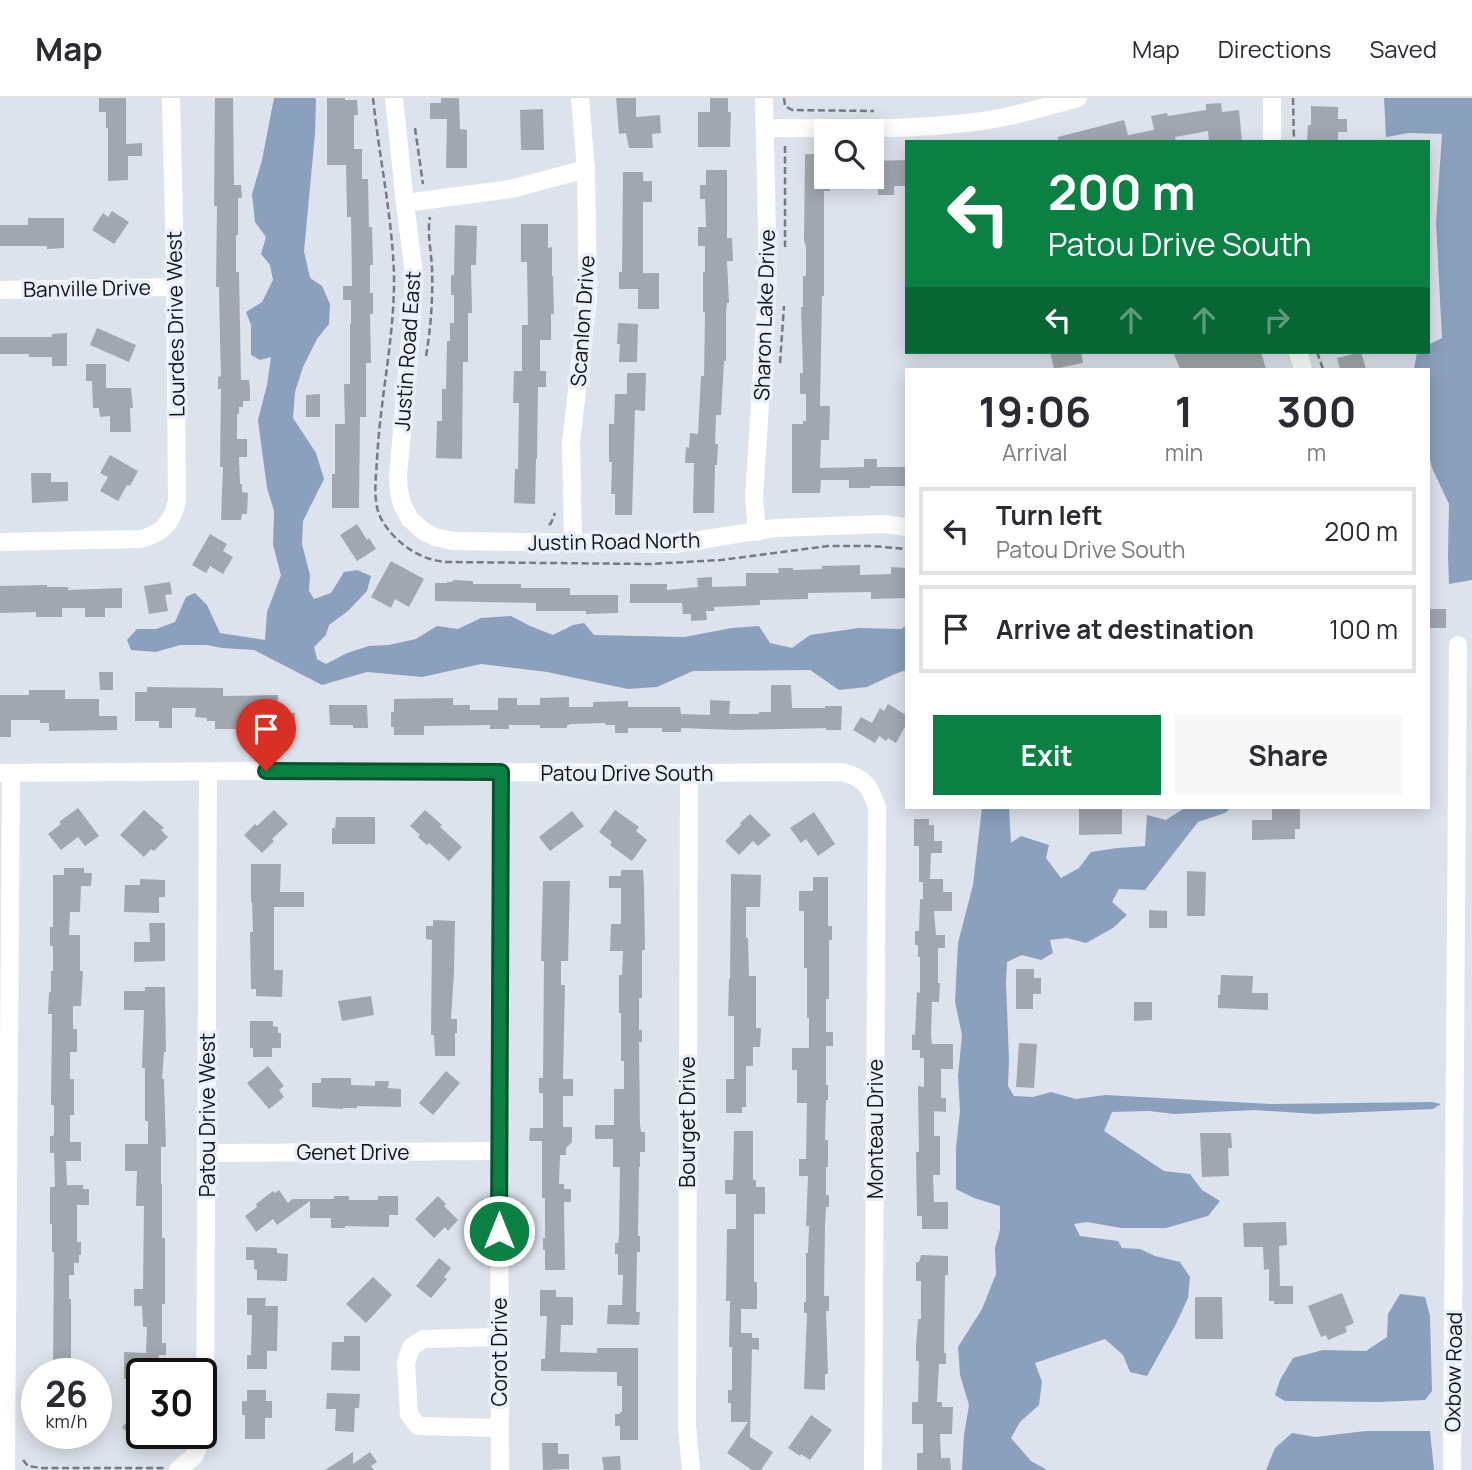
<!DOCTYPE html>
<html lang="en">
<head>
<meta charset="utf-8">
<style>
	:root { --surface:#fff; --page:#f7f7f7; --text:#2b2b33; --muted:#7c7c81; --line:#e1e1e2; --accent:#0b8043 }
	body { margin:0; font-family:Manrope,sans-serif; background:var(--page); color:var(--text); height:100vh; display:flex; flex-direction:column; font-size:26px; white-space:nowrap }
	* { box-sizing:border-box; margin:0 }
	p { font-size:23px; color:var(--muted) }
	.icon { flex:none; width:38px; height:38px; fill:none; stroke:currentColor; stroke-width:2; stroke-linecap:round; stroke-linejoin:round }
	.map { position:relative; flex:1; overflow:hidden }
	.side { position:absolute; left:905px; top:270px; width:525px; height:441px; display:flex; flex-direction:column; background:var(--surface); border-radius:0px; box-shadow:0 4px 18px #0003 }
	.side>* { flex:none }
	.hud { position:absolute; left:905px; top:42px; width:525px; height:214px; border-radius:0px; box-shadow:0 4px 18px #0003; background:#0b8043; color:#fff; overflow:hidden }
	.fabs { position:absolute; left:814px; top:21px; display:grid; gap:14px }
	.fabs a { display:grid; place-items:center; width:70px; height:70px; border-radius:0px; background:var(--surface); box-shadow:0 4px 18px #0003; font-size:35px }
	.speed { position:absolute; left:21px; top:1260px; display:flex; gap:14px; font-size:35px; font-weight:700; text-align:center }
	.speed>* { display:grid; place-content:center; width:91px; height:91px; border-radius:50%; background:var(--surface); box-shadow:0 4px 18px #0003; line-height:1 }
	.speed small { font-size:18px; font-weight:400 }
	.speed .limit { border:4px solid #111; border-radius:10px; background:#fff; color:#111 }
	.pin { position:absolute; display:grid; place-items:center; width:60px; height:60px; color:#fff; margin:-72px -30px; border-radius:50% 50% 50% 0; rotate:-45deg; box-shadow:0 0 7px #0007 }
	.pin .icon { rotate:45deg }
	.me { position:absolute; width:77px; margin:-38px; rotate:0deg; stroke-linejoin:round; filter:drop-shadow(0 0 5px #0008) }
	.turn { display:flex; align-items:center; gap:24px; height:147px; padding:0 28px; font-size:32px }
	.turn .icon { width:91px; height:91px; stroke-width:2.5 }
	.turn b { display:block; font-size:49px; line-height:60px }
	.lanes { display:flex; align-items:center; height:66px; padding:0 28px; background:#0003; justify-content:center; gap:35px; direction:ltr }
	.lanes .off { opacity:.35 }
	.eta { display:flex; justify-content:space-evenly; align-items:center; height:119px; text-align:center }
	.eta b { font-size:42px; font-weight:700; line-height:49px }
	.button { display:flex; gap:14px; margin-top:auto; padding:14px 28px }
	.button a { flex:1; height:80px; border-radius:0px; background:var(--accent); color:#fff; font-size:28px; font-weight:700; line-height:80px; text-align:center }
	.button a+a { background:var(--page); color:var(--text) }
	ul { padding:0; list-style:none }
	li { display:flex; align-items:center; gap:21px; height:88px; margin:0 14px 10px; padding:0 14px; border:4px solid var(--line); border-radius:0px }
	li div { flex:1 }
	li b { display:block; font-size:26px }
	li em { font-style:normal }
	header { display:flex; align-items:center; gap:42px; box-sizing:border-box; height:98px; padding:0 35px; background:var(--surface); border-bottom:2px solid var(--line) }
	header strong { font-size:33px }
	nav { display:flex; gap:38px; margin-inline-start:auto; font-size:24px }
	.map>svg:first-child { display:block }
	.forest { fill:#8ba0bd }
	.building { fill:#a1a7af }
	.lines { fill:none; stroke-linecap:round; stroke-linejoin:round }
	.path { stroke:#767a80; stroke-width:2.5; stroke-dasharray:7 3.5; stroke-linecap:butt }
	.minor { stroke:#fff; stroke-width:18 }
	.route-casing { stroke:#07532c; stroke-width:18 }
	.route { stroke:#0b8043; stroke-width:12 }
	.labels { text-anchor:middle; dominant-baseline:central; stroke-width:7; stroke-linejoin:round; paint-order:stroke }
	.street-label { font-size:21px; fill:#111316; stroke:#eaf0f9 }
</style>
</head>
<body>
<header>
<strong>Map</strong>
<nav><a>Map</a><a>Directions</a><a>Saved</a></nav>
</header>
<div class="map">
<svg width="1472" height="1372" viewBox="0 0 1472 1372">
	<rect width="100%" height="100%" fill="#dde3ec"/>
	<g class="forest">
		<path d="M274 0H315L316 2 315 36 304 153 310 180 322 188 330 206 329 226 317 241 303 269 295 294 293 320 316 355 324 381 303 423 302 446 310 477 309 493 314 501 331 495 344 474 357 472 371 478 367 493 348 513 329 527 326 537 314 549 317 561 326 566 347 555 369 548 389 547 416 541 437 528 458 531 481 520 511 518 530 528 553 537 573 527 584 525 594 537 684 539 732 530 759 528 770 545 792 550 810 537 859 530 901 531 906 528V572L895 576 867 589 839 592 810 572 693 573 657 589 628 591 547 574 481 566 422 579 367 574 322 587 254 552 222 550 207 547H180L156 554 131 552 127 542 137 531H156L175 524 186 499 195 495 207 507 220 535 265 542 267 514 281 477 273 447 274 413 267 390 258 322 267 287 271 259 260 262 251 257V227L246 214 262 204 273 182 270 167 261 156 266 139 255 124 252 96 262 62Z"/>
		<path d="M1384 0H1472V482L1449 486 1448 457 1449 406 1432 370 1428 353V271H1414L1417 254H1428V247L1442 240 1436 125 1442 36 1409 35 1386 39Z"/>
		<path d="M982 709H1009L1011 745 1021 738 1049 747 1046 760 1061 780 1079 770 1091 754 1117 750 1145 748 1147 717 1166 722 1186 709H1232L1225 715 1198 724 1145 792 1119 791 1112 804 1127 817 1113 830 1086 845 1067 840 1050 842 1053 855 1041 862 1022 857 1007 864 1006 884 1009 962 1008 988 1014 998 1033 999 1051 994 1076 1001 1105 997 1271 1006 1432 1004 1441 1006 1433 1011 1316 1016 1254 1012 1174 1016 1149 1013 1112 1014 1104 1033 1164 1073 1190 1076 1202 1092 1220 1103 1208 1118 1166 1130H1121L1087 1124 1074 1126 1080 1138 1118 1143 1122 1150 1140 1151 1155 1158 1180 1164 1190 1179 1188 1200 1176 1226 1147 1278 1130 1274 1123 1257 1105 1241 1035 1265 1042 1284 1039 1307 1020 1324 1011 1340 1031 1363 1047 1372H962L964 1337 969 1307 960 1277 958 1249 982 1211 996 1176 995 1150 1000 1132V1108L974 1100 956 1091V1050L960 1013 958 978 962 937 955 904 958 845 973 787Z"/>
		<path d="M1400 1196 1425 1199 1430 1218 1432 1293 1425 1302 1380 1304 1285 1303 1275 1297 1280 1282 1293 1260 1323 1252 1366 1253 1387 1239 1388 1216Z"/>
		<path d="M1366 1333H1430L1434 1372H1266L1275 1350 1292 1335 1315 1339Z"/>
	</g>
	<g class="building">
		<path d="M99 0H126V46L142 45V58H128V82L108 83V30H106V14H99Z"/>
		<path d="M215 0H233L234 87H241L242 100H238V137H236V174H239L241 282H249L250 290V303H243V309H239V316H237V341H247V359H239L240 386H242V394L248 395 247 416H242L241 422H221L223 369H220L221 291H218V279L221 278 220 243 219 189H216L217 108H214Z"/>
		<path d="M327 0H345V2H357L358 17H354V51H362V81H368L369 129H372L373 167H370V195H373V216H370L371 265H366V319H360L359 410H332V376H335V326H345L344 286H350V226H351V202H343V188H352L351 119H347L346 67H327Z"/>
		<path d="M441 0H459L460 31 467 32V70H446L447 21H430V5H441Z"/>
		<path d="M616 0H636V19L660 17 661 35 652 36 653 50H629L626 35 619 36Z"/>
		<path d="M710 0H728V14H731L730 49H698V14H710Z"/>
		<path d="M1221 5 1222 14 1239 12 1242 44H1209L1208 33 1175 39 1176 44H1059L1058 39 1124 22 1128 37 1154 32 1151 18 1167 15 1168 18 1206 12V6Z"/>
		<path d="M1311 8 1338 9V21H1347V34H1338V42H1307L1308 27H1311Z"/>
		<path d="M543 11 544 52H521L520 12Z"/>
		<path d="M805 56H826V79H830V93H824V198H822L820 308H830L829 342H821L820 370 864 369V361H877V369H906V388H870V390H849V382H821L820 395H792V326H803V323H806V296H800V275H803L801 209H803V178H806V149L804 142Z"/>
		<path d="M906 62V88H894V97H878V88L872 89V63Z"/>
		<path d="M706 72H727V140H732L733 163H727L729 205H727L726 214V263H724L721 317H716L715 346H718L717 367H715L714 415H693L694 365H685L686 349 689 350 690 335 698 336 701 278H704L705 214H703V174H705V148H698V129H706L705 101H700V87H706Z"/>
		<path d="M623 74H643V83H652V104H643V175H659V211H638V191H619V174H622Z"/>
		<path d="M112 113 129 124 114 146 92 132 103 115 108 119Z"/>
		<path d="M28 120H64V150L47 151V148H0V127H28Z"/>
		<path d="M521 126H548V150L552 149V178H553L554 216H551V242H540V273H546V289H538L537 361H536L535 406 514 405 515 371H518L519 305H513L514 273H522V227H528L527 164H521Z"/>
		<path d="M455 127 477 128 476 167H471L472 215H468V264H463L462 361 436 360 437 323H442V291H446L447 243H450V225H454V197H451V177H454Z"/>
		<path d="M618 225 638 226 637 264H619L620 246H617Z"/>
		<path d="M97 230 136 247 129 264 90 247Z"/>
		<path d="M67 235V268H52V259H29V256H0V239H52V236Z"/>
		<path d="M1050 254H1081L1083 265 1054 271Z"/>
		<path d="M1173 254H1261L1266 271H1180Z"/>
		<path d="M1361 254 1366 271H1340L1337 260Z"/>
		<path d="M86 266H106V290H131L133 310H130L131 334H110V318L100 319 99 310H93L92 283H86Z"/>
		<path d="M627 275H646L645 313 635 312 632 417H615V396H611L612 364H609V326H614L615 296H627Z"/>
		<path d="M320 296V319H306V297Z"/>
		<path d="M110 357 138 373 130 388 127 387 118 403 100 393 108 379 100 375Z"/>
		<path d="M31 375H51V384H68V403L32 405Z"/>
		<path d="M357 426 367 442 369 440 376 451 357 463 340 437Z"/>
		<path d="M210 436 227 446 223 453 233 459 223 476 210 468 206 475 192 467Z"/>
		<path d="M391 463 424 481 409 509 395 501 391 510 371 499Z"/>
		<path d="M860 467V477L891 476V469L906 470V500L871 501V494L808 495V501L760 502V507L714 509V513H706L707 522 691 523V516H683L682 505H630V486H667V492L698 489 697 480 712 479V489L746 488V475H779L778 470H793V472L822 471V468Z"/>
		<path d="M453 482 473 483V486H521V490H570V497H618V515L586 516V513H536V505L435 503V485H447V484H452Z"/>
		<path d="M170 484 172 496 165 497 168 513 149 516 144 488Z"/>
		<path d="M47 487V489H68V492L122 490V510H105V519H85V510H62V519H36V514L0 515V488Z"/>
		<rect x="1428" y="511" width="18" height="19"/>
		<path d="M99 574H113V592H100Z"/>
		<path d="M771 587H791L792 610H825V608H842L841 632H826V630L735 632 681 630V634H662V630H628V635H615V627H606L605 625 572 626 567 627V630H540V627H509V631H490V627L424 628V637H394V629H391V614H394V601L453 600V607H470V612H498V600H517V607H540V600L569 599V609H593V604L628 603V609H680L681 616 710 617V602L730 603 729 616H759V614H771Z"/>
		<path d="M147 589 223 590V598L278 597 277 615H295V629L239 628V631H215V623H207V620L195 619 196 610H172V630H159V623H135V594H147Z"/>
		<path d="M29 592H65V601H99V618H117V632L49 633V625H40V622H11V639H0V597H29Z"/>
		<path d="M888 606 906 617V627L896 645 888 640 886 643 879 638 875 645 853 632 861 619 872 625 880 610 884 613Z"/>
		<path d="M329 607H367L368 630H353V627H330Z"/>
		<path d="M1079 709H1122V736L1079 737Z"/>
		<path d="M1272 709H1300V731H1295V741L1252 742V722H1272Z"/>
		<path d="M78 710 99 738 85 748 78 739 61 752 48 736 61 726 59 724Z"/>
		<path d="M144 712 164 730 161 732 168 739 154 753 151 751 144 759 120 737Z"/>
		<path d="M274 712 288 726 272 741 274 743 262 755 244 737 255 726 257 728Z"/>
		<path d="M425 712 442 727 440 729 462 749 449 763 429 745 427 747 418 739 420 737 410 728Z"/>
		<path d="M615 712 639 729 636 733 647 742 632 763 610 747 612 744 599 734Z"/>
		<path d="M572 713 584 728 550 753 539 739Z"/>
		<path d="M814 714 835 746 818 758 806 741 801 745 790 730Z"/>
		<path d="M750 716 771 737 758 748 753 743 739 757 725 743 741 727 740 725Z"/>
		<path d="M336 719H375V746H332V730H335Z"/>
		<path d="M914 721H929V727H934V743H942V755H931L930 781H943V794H952V813H934L936 837H945V850H938V885H940L939 904H932L931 937 932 946H953V971H941V1000H946V1014L934 1013V1038H940V1077H933L934 1104H948V1131H922V1118H917L916 1054H919L918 991V988L924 989V960H920V952H912V936L915 937 917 894 920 895V859H918V847H915V833H919L920 801H923V784H919V748H914Z"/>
		<path d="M251 766H281L280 794H304V809H274V872H283L282 899 256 898V891H251L250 834H253L252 804H251Z"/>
		<path d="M64 770H84V775H92L91 788H81L80 814H70L69 837H80V873H83L81 908H73V931H77V954H70V981H74V1017H70V1044H81V1063H66L67 1087H83V1091H89V1107H77V1144H81V1157H79V1165H74V1177H69V1201H71V1276H53L54 1154H52V1126H50V1089H55L54 1055H50V1038H53L54 1036V1007H51L52 916H48L49 894H51V873H53V848H50V829H53V777H64Z"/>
		<path d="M621 772H643L644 788 645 852H642V900H639V932H642V944H639L640 1027 641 1034H645V1054H640V1069H639L638 1138H640V1154H637L636 1214H640L639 1227 607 1226 608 1207H622L623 1177H618V1156H615V1145H618L619 1138 620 1069H613V1041H595V1027H614V991H624V963H621V915H619V877H622L623 853H610L611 826H621V790H609V778H621Z"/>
		<path d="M1187 773 1206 774 1205 818H1187Z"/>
		<path d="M731 776 761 777 760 809H746V840H748L749 878H756V930H761L760 949H753V968H746V1009H742V1015H726V981H734V918H728L729 881H730Z"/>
		<path d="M813 779H828V828H832V842H829V901H826V934H833V948H826V987H828V1002H826L825 1042H828V1069H826V1097H829V1109H826L825 1129 824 1198H829V1213H826L828 1276H825V1292L804 1291 807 1215H804V1204H806V1155H808L809 1128H806L808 1078H799V1061H806L807 1005H797V972H792V950H809V920H807V870H804V813H799V793H813Z"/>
		<path d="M140 781 165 782V799H159V815L124 814 125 787H140Z"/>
		<path d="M543 783H570L568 863H561V887H565L563 981H573V998H563V1029H572V1044L566 1050V1057H560L559 1086H564V1091H571V1104H564L565 1172H545V1152H543V1140H545V1100H542V1043H529L530 1030H543V995H539V980H543L544 863H541Z"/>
		<path d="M1149 812 1167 813V830H1149Z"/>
		<path d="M433 822 455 823 454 874 451 921H457V935H455V958H435L434 937H431L432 842 426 841V828H433Z"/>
		<path d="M149 825H165V863L134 864V844H150Z"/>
		<path d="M1016 871H1034V880H1041V896H1033V911H1016Z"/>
		<path d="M1221 877 1253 878 1252 895H1268V912L1218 910V897H1220Z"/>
		<path d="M145 889H165L166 954H164L162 981H164L166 1049H161V1086H162V1140H165V1206H162V1245H166V1257H159V1276H142V1282L124 1281V1254L146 1255 147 1229H143L142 1208H134V1191H143L144 1108H136L137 1073H125V1046H148V1023H145V970H142L144 912H124V893H145Z"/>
		<path d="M371 898 374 917 342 923 338 903Z"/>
		<path d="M1134 904H1152V922L1134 923Z"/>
		<path d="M250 923H273V928L278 929V935H281V950H272V959H253V950H250Z"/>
		<path d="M1019 945 1037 946 1034 990 1016 989Z"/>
		<path d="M268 968 284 988 279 992 284 999 269 1011 247 985Z"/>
		<path d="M446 973 460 985 433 1017 419 1005Z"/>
		<path d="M321 980H351V987L375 988V983H389L388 990 401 991V1009L357 1008V1010H343V1011L312 1009V985H321Z"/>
		<path d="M734 1033H753V1082H756V1089H765V1116H754V1184H757V1211H741V1235H752V1240H759V1252L752 1251 750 1339 773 1354 761 1372H752L727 1355 748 1324H731V1305H728V1292H732V1249H729L730 1203H726L727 1131H736V1096H725V1082H733Z"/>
		<path d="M1200 1035H1231L1232 1050H1228L1229 1078 1202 1079Z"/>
		<path d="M279 1092 288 1105 292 1101H334V1098H349V1102H378V1098H398V1117H389V1129L345 1128V1130H331V1120H310V1103L277 1127 273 1121 256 1134 245 1118 257 1109 256 1106 273 1093 275 1095Z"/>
		<path d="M438 1098 446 1106 444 1108 458 1122 448 1133 445 1129 434 1140 415 1121Z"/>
		<path d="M1286 1124 1287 1147 1279 1148 1280 1188H1293V1206H1274V1203H1269V1171L1264 1172 1263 1149H1244L1243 1125Z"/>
		<path d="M246 1149 277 1150V1155L288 1156 287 1183 257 1182V1172L254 1171V1162H246Z"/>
		<path d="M921 1157 948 1158V1177H945L944 1255H946V1266H939L937 1304H942V1309H953L952 1336H940L941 1360H950L951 1372H917V1355H923V1326H912V1304H918L919 1263H916V1249L918 1221H921V1183H916V1164H919Z"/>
		<path d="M439 1160 451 1170 444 1179 447 1181 431 1200 416 1188Z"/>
		<path d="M373 1179 392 1197 366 1225 346 1206Z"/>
		<path d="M540 1192H556V1199H573V1227H561L560 1254 597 1255V1250H638V1342H620V1328H615V1316H620V1314H622V1288H617V1274L541 1273V1261H545L547 1218H540Z"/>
		<path d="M1342 1195 1354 1225 1345 1229 1347 1234 1328 1242 1326 1237 1321 1239 1308 1208Z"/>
		<path d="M1195 1199H1222L1223 1241H1195Z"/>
		<path d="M247 1200H266L265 1208H278L277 1253H267V1271H247V1257H251L252 1217H247Z"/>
		<path d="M344 1238H360V1273L331 1272 332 1244H344Z"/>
		<path d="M247 1292H266V1303H272V1320H265V1341H245V1317H242V1303H247Z"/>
		<path d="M327 1295 360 1296 359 1310H355L354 1334 335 1333 336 1311H326Z"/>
		<path d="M142 1309V1336L135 1342 122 1329Z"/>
		<path d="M811 1317 832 1332 810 1362 801 1356 800 1358 788 1350Z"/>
		<path d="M542 1345H558V1356H569V1371L543 1372Z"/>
		<path d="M353 1354V1366L370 1354 377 1364 371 1368 374 1372H325Z"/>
		<path d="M620 1358 621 1372H604L602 1359Z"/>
	</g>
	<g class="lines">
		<g class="path">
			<path d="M373 0C379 58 392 117 394 176 395 238 380 300 377 362 376 379 373 400 379 416 385 432 404 450 420 457 428 461 437 463 446 464L650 466 721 462 828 448H872L906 451"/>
			<path d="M784 0 785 8 792 12 874 13"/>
			<path d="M1293 0 1294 44"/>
			<path d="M415 30 423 86"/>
			<path d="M785 48V149"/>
			<path d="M1317 254 1323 271"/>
			<path d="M426 258C431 229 433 199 432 169 431 152 427 135 430 119"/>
			<path d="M780 265 784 208"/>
			<path d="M549 427 551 425 555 415"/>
			<path d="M23 1362 28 1368 42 1370H164"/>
		</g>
		<g class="minor">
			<path d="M394 0 405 105 414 176 412 220 398 378 399 394 402 406 410 421 423 433 435 439 453 443 675 446 775 430 884 426 906 429"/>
			<path d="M1272 0V44"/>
			<path d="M765 30C834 30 905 33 974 24 1009 20 1044 9 1078 0"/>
			<path d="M405 105 511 91 586 71"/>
			<path d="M0 192 175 189"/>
			<path d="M1298 254 1303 271"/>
			<path d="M757 434 754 400 768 178 764 0"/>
			<path d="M0 444 140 441C162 436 172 425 177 403L175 164 171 0"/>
			<path d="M573 445 571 344 588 199 586 71 580 0"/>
			<path d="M0 675 243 673 689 675 842 674C865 680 869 687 877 709L873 1372"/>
			<path d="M689 675 687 1328 691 1372"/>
			<path d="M208 1055 499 1053"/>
			<path d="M499 1330 418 1328 409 1316 406 1265 411 1249 424 1241 500 1239"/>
			<path d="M6 1372 11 675"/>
			<path d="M178 1372 194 1358 205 1334 208 674"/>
			<path d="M500 1372 499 1053 501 674"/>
			<path d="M1452 1372 1458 547"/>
		</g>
	</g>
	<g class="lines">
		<defs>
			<path id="route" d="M266 673 501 674 499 1133"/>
		</defs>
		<use href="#route" class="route-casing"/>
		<use href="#route" class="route"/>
	</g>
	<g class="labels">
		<g class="street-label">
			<text transform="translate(87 190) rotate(-1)">Banville Drive</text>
			<text transform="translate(764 217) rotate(-88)">Sharon Lake Drive</text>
			<text transform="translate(582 223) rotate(-86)">Scanlon Drive</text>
			<text transform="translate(175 226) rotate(-91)">Lourdes Drive West</text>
			<text transform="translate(407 253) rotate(-86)">Justin Road East</text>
			<text transform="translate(614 443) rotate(-1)">Justin Road North</text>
			<text x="627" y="675">Patou Drive South</text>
			<text transform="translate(207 1017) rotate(-90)">Patou Drive West</text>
			<text transform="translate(687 1024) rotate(-90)">Bourget Drive</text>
			<text transform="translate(875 1031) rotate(-90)">Monteau Drive</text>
			<text x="353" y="1054">Genet Drive</text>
			<text transform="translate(499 1254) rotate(-90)">Corot Drive</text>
			<text transform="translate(1453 1274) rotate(-89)">Oxbow Road</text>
		</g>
	</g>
</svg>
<div class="fabs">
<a><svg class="icon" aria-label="search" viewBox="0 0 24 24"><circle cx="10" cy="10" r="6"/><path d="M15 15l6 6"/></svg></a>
</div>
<div class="speed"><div>26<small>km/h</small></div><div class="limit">30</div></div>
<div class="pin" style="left:266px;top:673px;background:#d93025"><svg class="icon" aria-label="arrive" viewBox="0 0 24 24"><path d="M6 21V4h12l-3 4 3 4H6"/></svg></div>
<svg class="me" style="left:499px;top:1133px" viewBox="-20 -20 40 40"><circle r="17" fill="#0b8043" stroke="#fff" stroke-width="3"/><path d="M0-11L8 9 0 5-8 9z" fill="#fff"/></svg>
<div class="hud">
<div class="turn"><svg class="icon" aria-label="left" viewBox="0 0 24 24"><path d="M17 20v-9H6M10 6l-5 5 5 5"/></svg><div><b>200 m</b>Patou Drive South</div></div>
<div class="lanes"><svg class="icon" aria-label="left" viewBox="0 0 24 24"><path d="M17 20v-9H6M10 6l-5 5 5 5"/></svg><svg class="icon off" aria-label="ahead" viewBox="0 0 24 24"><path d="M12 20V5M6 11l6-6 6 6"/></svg><svg class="icon off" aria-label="ahead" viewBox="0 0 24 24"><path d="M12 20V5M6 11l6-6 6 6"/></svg><svg class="icon off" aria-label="right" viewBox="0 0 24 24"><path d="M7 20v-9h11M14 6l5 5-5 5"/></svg></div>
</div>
<section class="side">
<div class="eta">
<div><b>19:06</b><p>Arrival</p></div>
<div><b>1</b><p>min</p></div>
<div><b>300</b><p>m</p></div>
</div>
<ul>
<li><svg class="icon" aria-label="left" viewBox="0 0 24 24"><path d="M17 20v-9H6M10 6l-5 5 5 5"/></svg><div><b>Turn left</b><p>Patou Drive South</p></div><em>200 m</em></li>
<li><svg class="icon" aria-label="arrive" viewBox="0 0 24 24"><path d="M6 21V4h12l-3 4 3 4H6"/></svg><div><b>Arrive at destination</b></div><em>100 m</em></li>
</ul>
<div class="button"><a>Exit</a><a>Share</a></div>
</section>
</div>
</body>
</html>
